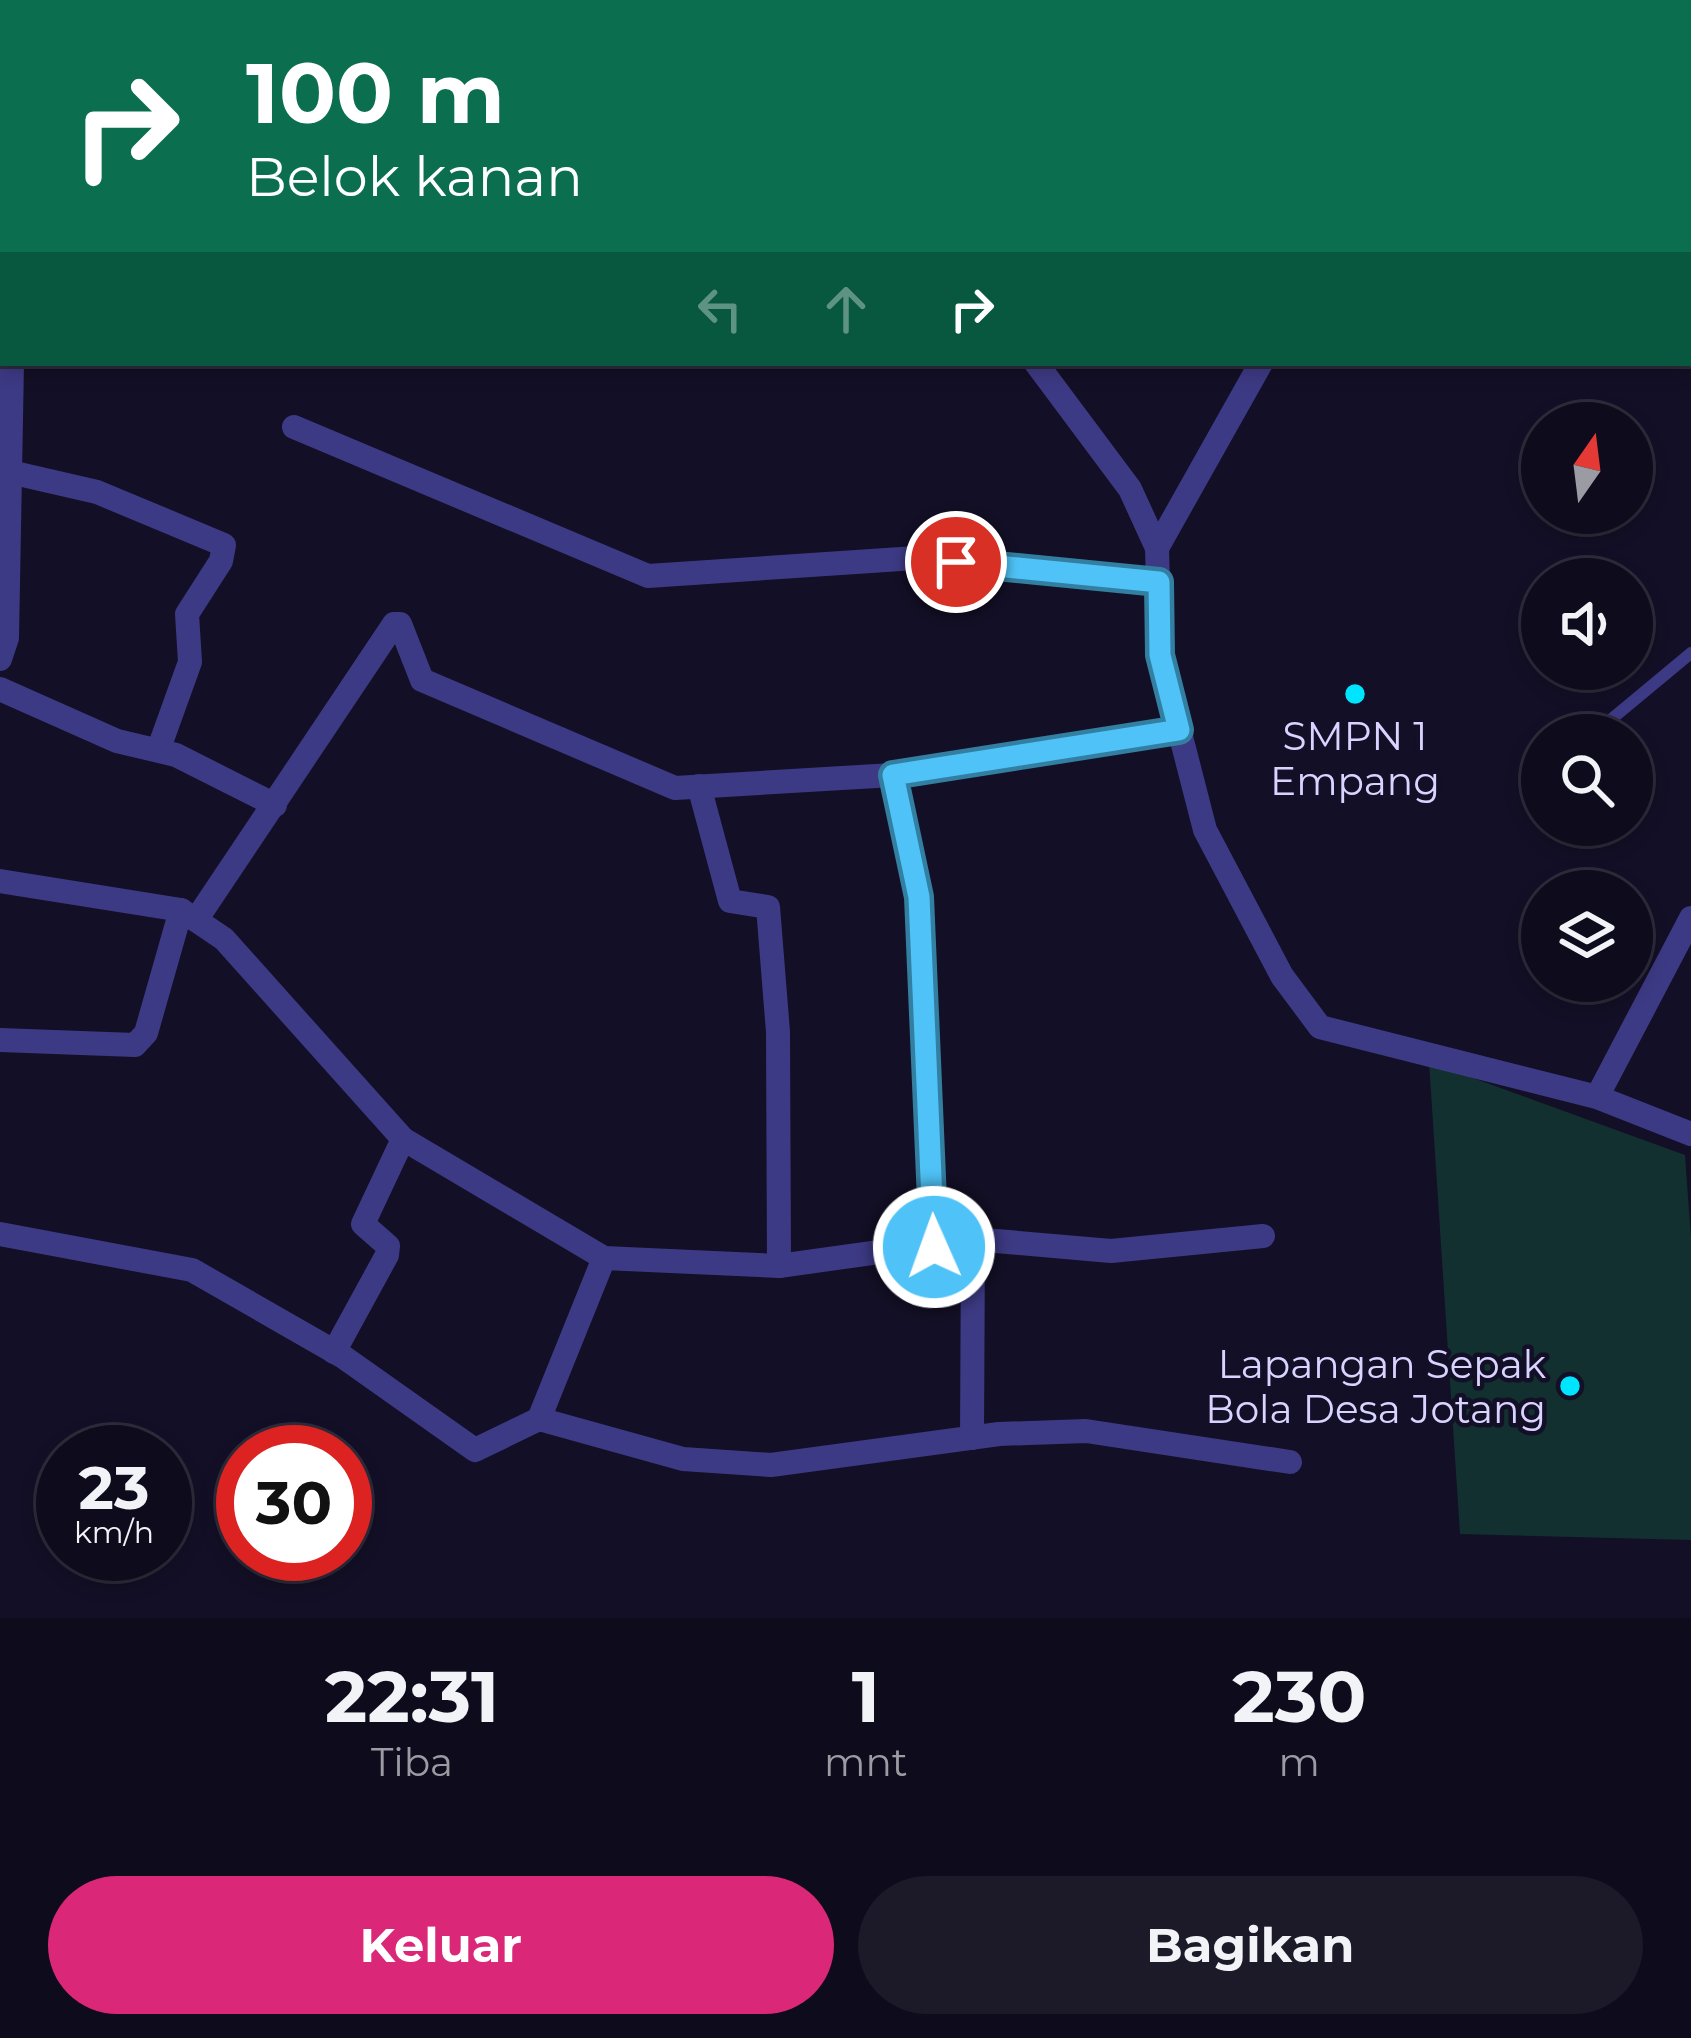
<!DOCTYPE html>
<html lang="id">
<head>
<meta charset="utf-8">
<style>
	:root { --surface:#0e0b1c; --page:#1c1929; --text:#f1f3f6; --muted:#9b9ba3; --line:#2e2b3b; --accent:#db2777 }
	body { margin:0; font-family:Montserrat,sans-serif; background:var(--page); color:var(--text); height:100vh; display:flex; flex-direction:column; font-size:45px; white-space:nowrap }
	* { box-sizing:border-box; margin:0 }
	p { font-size:39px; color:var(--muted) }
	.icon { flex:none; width:66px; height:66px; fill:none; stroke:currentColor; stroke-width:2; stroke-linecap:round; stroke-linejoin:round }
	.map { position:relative; height:1618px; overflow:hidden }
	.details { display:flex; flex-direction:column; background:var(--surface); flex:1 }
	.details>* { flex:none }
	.top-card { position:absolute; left:0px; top:0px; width:1692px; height:366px; box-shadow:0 6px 18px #0003,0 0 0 3px var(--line); background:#0b6e4f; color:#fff; overflow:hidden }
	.needle { width:78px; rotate:14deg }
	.tools { position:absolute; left:1521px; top:402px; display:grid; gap:24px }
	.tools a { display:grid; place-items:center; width:132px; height:132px; border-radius:50%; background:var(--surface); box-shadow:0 6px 18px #0003,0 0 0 3px var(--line); font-size:60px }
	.speed { position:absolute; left:36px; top:1425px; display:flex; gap:24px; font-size:60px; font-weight:700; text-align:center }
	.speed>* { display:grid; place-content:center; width:156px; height:156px; border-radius:50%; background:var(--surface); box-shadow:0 6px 18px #0003,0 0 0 3px var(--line); line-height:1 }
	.speed small { font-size:30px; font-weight:400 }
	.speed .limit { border:18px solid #d22; background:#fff; color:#111 }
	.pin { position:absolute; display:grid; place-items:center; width:102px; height:102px; color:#fff; margin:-51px; border:6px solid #fff; border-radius:50%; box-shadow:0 3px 12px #0007 }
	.me { position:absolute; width:132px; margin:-66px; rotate:358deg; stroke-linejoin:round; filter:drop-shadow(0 0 9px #0008) }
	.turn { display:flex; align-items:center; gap:42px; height:252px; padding:0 48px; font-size:54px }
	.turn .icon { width:156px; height:156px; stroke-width:2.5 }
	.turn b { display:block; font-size:84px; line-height:102px }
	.lanes { display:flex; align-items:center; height:114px; padding:0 48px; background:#0003; justify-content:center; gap:60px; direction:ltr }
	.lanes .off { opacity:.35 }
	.eta { display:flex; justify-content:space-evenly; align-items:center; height:204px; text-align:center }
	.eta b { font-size:72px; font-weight:700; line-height:84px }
	.primary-button { display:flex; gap:24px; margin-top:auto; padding:24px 48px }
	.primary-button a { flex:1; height:138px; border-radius:72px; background:var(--accent); color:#fff; font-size:48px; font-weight:700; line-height:138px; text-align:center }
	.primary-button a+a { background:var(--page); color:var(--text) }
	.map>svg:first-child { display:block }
	.green { fill:#12302f }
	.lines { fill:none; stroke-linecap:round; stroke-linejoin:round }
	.service { stroke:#3d3a85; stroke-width:12 }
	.minor { stroke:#3d3a85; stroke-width:24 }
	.tertiary { stroke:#3d3a85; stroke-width:30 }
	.route-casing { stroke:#337fa1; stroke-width:30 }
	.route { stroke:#4fc3f7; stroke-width:21 }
	.poi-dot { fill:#00e5ff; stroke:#130f26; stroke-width:4.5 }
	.labels { text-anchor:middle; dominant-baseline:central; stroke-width:9; stroke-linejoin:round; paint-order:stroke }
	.poi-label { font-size:39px; fill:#d9d4ff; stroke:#130f26 }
</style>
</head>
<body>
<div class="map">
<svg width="1691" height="1618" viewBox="0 0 1691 1618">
	<rect width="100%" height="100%" fill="#130f26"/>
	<path class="green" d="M1429 1062 1685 1155 1691 1238V1540L1460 1534Z"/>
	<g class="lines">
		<path class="service" d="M1608 722 1691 653"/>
		<g class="minor">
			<path d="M37 3V0"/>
			<path d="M551 3V0"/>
			<path d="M945 3 946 0"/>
			<path d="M1374 3V0"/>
			<path d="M1689 271 1691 270"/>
			<path d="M0 346 3 347"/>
			<path d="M1036 363 1130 489 1157 548 1160 655 1205 830 1282 976 1320 1027 1597 1097 1691 1134"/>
			<path d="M294 427 648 576 916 558 1159 582"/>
			<path d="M10 472 97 492 224 545 221 561 187 614 190 662 159 748"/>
			<path d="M1157 548 1261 363"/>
			<path d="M0 659 7 638 12 363"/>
			<path d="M0 689 117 741 176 755 275 805"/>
			<path d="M893 775 919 897 934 1247"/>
			<path d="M699 786 730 901 768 907 778 1032 779 1266"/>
			<path d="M0 881 181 910 224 939 403 1139 604 1258 779 1266 973 1239 1111 1251 1263 1236"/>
			<path d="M196 920 394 624H400L422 680 675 788 893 775 1179 730"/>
			<path d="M0 1040 135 1045 146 1033 181 910"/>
			<path d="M1597 1097 1691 918"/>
			<path d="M0 1234 192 1270 342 1356 475 1450 539 1419 604 1258"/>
			<path d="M334 1352 387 1255 388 1246 363 1224 403 1139"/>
			<path d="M539 1419 683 1459 771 1465 999 1434 1086 1431 1290 1462"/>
			<path d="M972 1438 973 1239"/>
		</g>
		<g class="tertiary">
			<path d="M1496 0 1498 3"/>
			<path d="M1689 302 1691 306"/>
		</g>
	</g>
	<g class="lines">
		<defs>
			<path id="route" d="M934 1247 919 897 893 775 1179 730 1160 655 1159 582 956 562"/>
		</defs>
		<use href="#route" class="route-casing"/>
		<use href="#route" class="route"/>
	</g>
	<g class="poi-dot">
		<circle cx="1355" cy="694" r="12"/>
		<circle cx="1570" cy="1386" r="12"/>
	</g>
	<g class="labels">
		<g class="poi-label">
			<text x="1355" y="736">SMPN 1<tspan x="1355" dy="45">Empang</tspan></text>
			<text x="1546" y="1364" text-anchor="end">Lapangan Sepak<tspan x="1546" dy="45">Bola Desa Jotang</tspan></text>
		</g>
	</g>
</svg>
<div class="tools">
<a><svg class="needle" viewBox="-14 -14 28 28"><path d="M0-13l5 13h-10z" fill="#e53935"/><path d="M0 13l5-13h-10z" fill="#9b9ba3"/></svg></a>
<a><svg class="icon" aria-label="sound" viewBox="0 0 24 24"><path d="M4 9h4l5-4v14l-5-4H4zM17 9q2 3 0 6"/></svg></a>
<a><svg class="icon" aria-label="search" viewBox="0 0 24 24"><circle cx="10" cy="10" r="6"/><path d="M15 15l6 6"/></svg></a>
<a><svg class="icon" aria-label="layers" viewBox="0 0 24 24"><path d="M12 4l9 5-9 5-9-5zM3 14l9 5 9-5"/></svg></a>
</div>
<div class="speed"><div>23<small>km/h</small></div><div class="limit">30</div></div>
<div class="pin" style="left:956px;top:562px;background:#d93025"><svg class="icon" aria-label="arrive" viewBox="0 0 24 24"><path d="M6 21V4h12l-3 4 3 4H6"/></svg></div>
<svg class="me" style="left:934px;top:1247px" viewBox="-20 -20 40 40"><circle r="17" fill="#4fc3f7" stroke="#fff" stroke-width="3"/><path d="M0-11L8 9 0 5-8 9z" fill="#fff"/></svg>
<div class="top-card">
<div class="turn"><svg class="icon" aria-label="right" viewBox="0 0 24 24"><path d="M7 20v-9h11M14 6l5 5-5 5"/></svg><div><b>100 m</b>Belok kanan</div></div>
<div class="lanes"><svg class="icon off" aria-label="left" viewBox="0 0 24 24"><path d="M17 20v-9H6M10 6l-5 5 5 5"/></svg><svg class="icon off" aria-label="ahead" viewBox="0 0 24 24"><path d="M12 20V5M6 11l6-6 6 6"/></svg><svg class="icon" aria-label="right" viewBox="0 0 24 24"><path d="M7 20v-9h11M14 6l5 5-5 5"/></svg></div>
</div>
</div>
<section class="details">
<div class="eta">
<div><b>22:31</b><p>Tiba</p></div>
<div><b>1</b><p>mnt</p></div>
<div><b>230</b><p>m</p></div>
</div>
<div class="primary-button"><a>Keluar</a><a>Bagikan</a></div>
</section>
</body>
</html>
